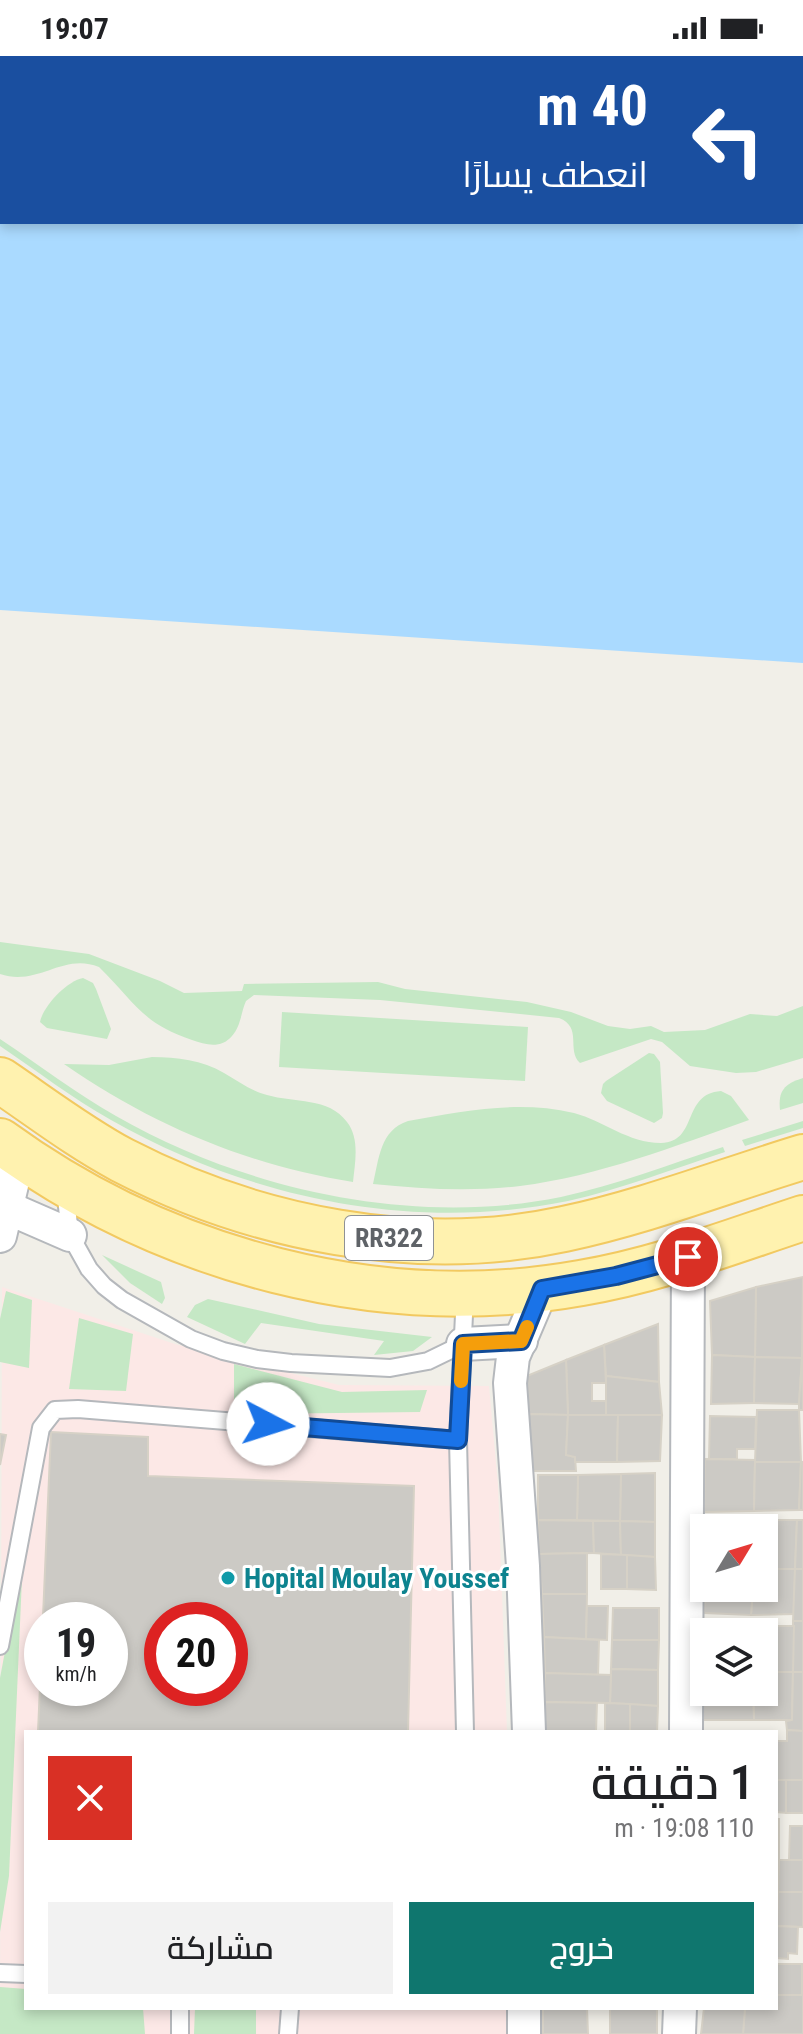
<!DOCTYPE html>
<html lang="ar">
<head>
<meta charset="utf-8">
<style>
	:root { --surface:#fff; --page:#f2f2f2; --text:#202124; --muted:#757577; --accent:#0f766e }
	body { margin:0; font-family:"Roboto Condensed",Cairo,sans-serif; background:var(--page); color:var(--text); direction:rtl; height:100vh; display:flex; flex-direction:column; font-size:30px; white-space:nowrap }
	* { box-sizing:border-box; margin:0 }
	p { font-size:26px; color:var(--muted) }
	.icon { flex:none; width:44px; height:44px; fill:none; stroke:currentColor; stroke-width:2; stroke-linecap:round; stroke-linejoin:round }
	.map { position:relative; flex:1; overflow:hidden; direction:ltr }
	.drawer { position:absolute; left:24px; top:1674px; width:754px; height:280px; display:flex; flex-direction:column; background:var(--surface); border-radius:0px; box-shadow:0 4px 12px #0003; direction:rtl }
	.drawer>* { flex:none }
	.banner { position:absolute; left:0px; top:0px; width:804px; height:168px; box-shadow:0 4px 12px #0003; direction:rtl; background:#1a4fa0; color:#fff; overflow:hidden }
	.needle { width:52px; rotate:52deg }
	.buttons { position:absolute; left:690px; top:1458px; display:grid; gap:16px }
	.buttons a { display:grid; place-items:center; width:88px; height:88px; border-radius:0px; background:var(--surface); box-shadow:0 4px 12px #0003; font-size:40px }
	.speed { position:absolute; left:24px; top:1546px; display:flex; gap:16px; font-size:40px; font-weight:700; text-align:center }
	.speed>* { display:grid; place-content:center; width:104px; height:104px; border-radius:50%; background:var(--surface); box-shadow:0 4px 12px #0003; line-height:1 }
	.speed small { font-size:20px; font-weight:400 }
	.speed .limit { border:12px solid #d22; background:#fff; color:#111 }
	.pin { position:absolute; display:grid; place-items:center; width:68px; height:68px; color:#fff; margin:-34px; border:4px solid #fff; border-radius:50%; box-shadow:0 2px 8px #0007 }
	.me { position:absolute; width:88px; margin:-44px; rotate:95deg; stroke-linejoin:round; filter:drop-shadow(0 0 6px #0008) }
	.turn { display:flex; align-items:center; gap:28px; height:168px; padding:0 24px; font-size:36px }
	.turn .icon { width:104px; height:104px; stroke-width:2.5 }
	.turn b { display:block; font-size:56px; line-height:68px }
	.round { display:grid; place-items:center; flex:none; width:84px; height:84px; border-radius:0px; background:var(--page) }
	.head { display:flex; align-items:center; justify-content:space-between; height:136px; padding:0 24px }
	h1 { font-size:48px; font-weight:600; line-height:60px }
	.button { display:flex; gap:16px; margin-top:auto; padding:16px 24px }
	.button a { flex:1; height:92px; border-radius:0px; background:var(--accent); color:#fff; font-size:32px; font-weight:600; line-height:92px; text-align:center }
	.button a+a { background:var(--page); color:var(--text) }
	.status { display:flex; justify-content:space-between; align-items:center; height:56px; padding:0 40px; background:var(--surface); direction:ltr }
	.status svg { height:22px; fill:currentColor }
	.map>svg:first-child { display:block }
	.medical { fill:#fce8e6; fill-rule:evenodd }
	.green { fill:#c5e8c5 }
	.water { fill:#aadaff; fill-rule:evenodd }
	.building { fill:#cccac5; stroke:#d6d1c6; stroke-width:2; fill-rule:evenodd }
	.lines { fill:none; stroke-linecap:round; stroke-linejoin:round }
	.service-casing { stroke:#b5b8bc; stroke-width:20 }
	.minor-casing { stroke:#b5b8bc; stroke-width:36 }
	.primary-casing { stroke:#f2c960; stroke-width:48 }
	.service { stroke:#fff; stroke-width:16 }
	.minor { stroke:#fff; stroke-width:32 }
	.primary { stroke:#fff2af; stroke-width:44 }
	.route-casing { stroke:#114b97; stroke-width:20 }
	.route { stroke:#1a73e8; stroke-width:14 }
	.slow { stroke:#f59e0b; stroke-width:14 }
	.culture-dot { fill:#0f9aa8; stroke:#fff; stroke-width:3 }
	.labels { text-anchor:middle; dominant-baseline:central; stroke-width:6; stroke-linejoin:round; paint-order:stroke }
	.shield { fill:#fff; stroke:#8f9295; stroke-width:2 }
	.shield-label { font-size:26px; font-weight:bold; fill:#5f6368 }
	.culture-label { font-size:28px; font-weight:bold; fill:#0d838f; stroke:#fff; text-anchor:start }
</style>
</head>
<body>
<div class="status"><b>19:07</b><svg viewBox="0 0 49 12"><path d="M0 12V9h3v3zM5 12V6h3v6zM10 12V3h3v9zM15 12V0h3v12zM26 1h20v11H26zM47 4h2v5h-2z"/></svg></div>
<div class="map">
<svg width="803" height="1978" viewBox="0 0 803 1978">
	<rect width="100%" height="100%" fill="#f1efe8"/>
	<path class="medical" d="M2 1231 175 1288 339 1329 489 1330 498 1429 507 1676H26V1952H507V1978H0ZM42 1564H110V1632H42ZM162 1564H230V1632H162Z"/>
	<g class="green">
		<path d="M0 886 89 898 160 925 184 937 242 935 244 928 378 926 405 933 527 946 571 956 608 970 630 973 651 970 664 976 705 974 750 958 777 960 803 950V1002L756 1016 736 1017 690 1010 662 986 651 983 580 1007C566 994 583 971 559 962L380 944 254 939 246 945C241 956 241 970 232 980 221 993 206 989 192 984 141 967 134 945 99 911 63 896 38 931 0 918Z"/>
		<path d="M83 922 93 927 96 933 111 973 107 983 47 972 40 966C43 950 67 925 83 922Z"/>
		<path d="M282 956 528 971 525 1025 279 1011Z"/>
		<path d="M0 983C39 1009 76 1037 116 1060 245 1134 413 1171 561 1141 616 1129 670 1108 723 1091L725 1096C673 1113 621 1133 568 1145 412 1177 248 1142 111 1064 72 1042 37 1015 0 990Z"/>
		<path d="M649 997 654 998 660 1006 663 1057 662 1062 654 1067 607 1045 601 1037 603 1028 606 1025Z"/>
		<path d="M152 1001C177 1001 202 1004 224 1017 238 1025 251 1035 267 1039 294 1047 329 1041 347 1066 360 1083 355 1106 353 1126 247 1109 152 1069 64 1008L109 1009Z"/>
		<path d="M803 1022V1047L780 1054C778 1035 784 1028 803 1022Z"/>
		<path d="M721 1035 731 1040 749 1064C675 1090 599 1120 520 1130 471 1136 422 1133 373 1128 379 1103 380 1074 408 1065 463 1055 518 1044 574 1057 604 1065 628 1087 661 1087 699 1086 681 1038 721 1035Z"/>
		<path d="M803 1065V1072L745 1090 742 1084Z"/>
		<path d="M102 1199 161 1226 165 1242 162 1248 130 1227Z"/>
		<path d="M6 1235 32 1244 29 1312 0 1306V1263Z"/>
		<path d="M208 1243 319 1268 432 1281 413 1295 374 1299 384 1285 261 1267 245 1288 187 1261 195 1249Z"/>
		<path d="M79 1262 133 1278 126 1335 69 1333Z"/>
		<path d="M234 1308 342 1336 427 1334 420 1356 255 1358 234 1346Z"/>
		<path d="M23 1499 9 1820 0 1876V1622Z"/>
		<path d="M0 1931 26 1933V1952H143L145 1978H0Z"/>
		<path d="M195 1952H256V1978H194Z"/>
	</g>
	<path class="water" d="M0 0H803V607L0 554ZM2 2H802V166H2Z"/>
	<g class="building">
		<path d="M803 1221 802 1302 755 1301 756 1231Z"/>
		<path d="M756 1231 755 1301 712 1299 710 1245Z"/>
		<path d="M658 1268 659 1326 606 1320 604 1289Z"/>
		<path d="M604 1289 606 1327H592V1345H606V1359H568L566 1304Z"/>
		<path d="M712 1299 755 1301 754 1347 711 1348Z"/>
		<path d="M755 1301 802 1302 799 1348 754 1347Z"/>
		<path d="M802 1302 803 1354H799V1348Z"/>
		<path d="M566 1304 568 1359 528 1358 527 1320Z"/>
		<path d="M606 1320 659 1326 662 1359H606Z"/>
		<path d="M757 1354H799L801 1406H755Z"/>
		<path d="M528 1358 568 1359 566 1399 575 1401 576 1415H531Z"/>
		<path d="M568 1359H618L617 1406H575V1401L566 1399Z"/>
		<path d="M618 1359H662L660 1405 617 1406Z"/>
		<path d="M710 1360 756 1361 755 1393H737V1403H709Z"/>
		<path d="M51 1376 148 1381V1420L414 1430 408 1676H38ZM42 1564H110V1632H42ZM162 1564H230V1632H162Z"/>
		<path d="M0 1378 6 1379 0 1409Z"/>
		<path d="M705 1403 755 1404 754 1455 704 1456Z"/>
		<path d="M755 1406H801L799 1454 754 1455Z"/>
		<path d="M801 1406H803V1454H799Z"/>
		<path d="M655 1417V1466L620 1465 621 1418Z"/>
		<path d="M621 1418 620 1465 577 1464 578 1419Z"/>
		<path d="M538 1419H578L577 1464H538Z"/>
		<path d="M538 1464 593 1465 594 1497 539 1498Z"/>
		<path d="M709 1464H753V1472H708Z"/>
		<path d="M753 1464H797L795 1513H764V1472H753Z"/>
		<path d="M797 1464H803V1513H795Z"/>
		<path d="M593 1465H620L621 1499 594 1497Z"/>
		<path d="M620 1465 655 1466V1501L621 1499Z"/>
		<path d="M587 1497V1538H542L539 1498Z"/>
		<path d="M601 1498 627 1499V1533H601Z"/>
		<path d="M627 1499 655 1501 656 1534 627 1533Z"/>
		<path d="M764 1513H795L794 1558 751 1559 753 1532H764Z"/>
		<path d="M795 1513H803V1565H793Z"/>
		<path d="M705 1532H753L751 1559 704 1557Z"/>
		<path d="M542 1538H587L586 1583 544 1581Z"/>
		<path d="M587 1550H608L607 1584 586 1583Z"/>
		<path d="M613 1552H659V1584H612Z"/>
		<path d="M754 1565V1576H704V1618H701V1566Z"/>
		<rect x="793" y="1565" width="10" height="51"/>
		<path d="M754 1570H794L793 1616H764V1576H754Z"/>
		<path d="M544 1581 599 1584 598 1619 545 1617Z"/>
		<path d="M612 1584H659L658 1614 611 1613Z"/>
		<path d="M611 1613 658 1614V1650L610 1647Z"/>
		<path d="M764 1616H793L792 1664H754L753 1636H764Z"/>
		<path d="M793 1616H803V1675L787 1674 786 1665 792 1664Z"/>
		<path d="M545 1617 611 1619 610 1647 545 1646Z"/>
		<path d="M701 1618H704V1636H753L754 1664H703Z"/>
		<path d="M545 1646 597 1647 596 1676H545Z"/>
		<path d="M605 1647 630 1648V1676H605Z"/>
		<path d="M630 1648 658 1650 657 1676H630Z"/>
		<path d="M787 1674 803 1675V1724H776V1685H787Z"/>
		<path d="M776 1724H786V1757L776 1756Z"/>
		<rect x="786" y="1724" width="17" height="33"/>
		<rect x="776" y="1763" width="3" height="41"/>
		<path d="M790 1770H803V1804H789Z"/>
		<path d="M776 1804H779L778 1836H776Z"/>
		<path d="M779 1804H803V1836H778Z"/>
		<path d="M778 1836H803V1871L777 1870Z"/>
		<path d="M777 1870 798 1871 797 1898 788 1897V1903L776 1902Z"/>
		<rect x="776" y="1908" width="26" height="31"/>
		<path d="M776 1939H803V1978H743L745 1952H776Z"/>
		<path d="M543 1952H587L588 1978H543Z"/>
		<rect x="610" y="1952" width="47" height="26"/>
		<path d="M704 1952H745L743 1978H701Z"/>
	</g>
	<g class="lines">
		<defs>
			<g id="service">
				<path d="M65 1132 70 1179 89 1213 104 1230 122 1244 191 1283 223 1295 257 1303 291 1307 390 1312 428 1305 463 1288"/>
				<path d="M465 1238 458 1384 465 1676"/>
				<path d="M0 1590 41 1372 55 1354 78 1353 458 1384"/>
				<path d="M0 1917 26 1918"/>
				<path d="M180 1978V1952"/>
				<path d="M288 1978 290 1952"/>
			</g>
			<g id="minor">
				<path d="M8 1152 70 1179"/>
				<path d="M0 1180 19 1099"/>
				<path d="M463 1288 521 1285"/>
				<path d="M529 1676 523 1510 510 1327 513 1301 542 1233"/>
				<path d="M686 1676 688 1201"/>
				<path d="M524 1978V1952"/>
				<path d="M679 1978 680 1952"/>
			</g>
			<g id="primary">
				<path d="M0 1024C40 1051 79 1081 122 1104 255 1173 417 1205 564 1173 645 1156 724 1125 803 1101"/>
				<path d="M0 1085C165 1205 379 1263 581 1227 658 1214 730 1186 803 1162"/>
			</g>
		</defs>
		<use href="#service" class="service-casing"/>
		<use href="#minor" class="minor-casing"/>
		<use href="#primary" class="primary-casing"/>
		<use href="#service" class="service"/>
		<use href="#minor" class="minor"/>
		<use href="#primary" class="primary"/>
	</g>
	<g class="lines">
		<defs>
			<path id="route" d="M268 1368 458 1384 463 1288 521 1285 542 1233 616 1220 688 1201"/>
		</defs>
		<use href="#route" class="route-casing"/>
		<use href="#route" class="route"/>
		<path class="slow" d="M461 1325 463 1288 521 1285 527 1271"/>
	</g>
	<circle class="culture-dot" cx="228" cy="1522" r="8"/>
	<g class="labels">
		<rect class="shield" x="345" y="1160" width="88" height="44" rx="6"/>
		<g class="shield-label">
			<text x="389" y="1182">RR322</text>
		</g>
		<g class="culture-label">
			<text x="244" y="1522">Hopital Moulay Youssef</text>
		</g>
	</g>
</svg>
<div class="buttons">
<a><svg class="needle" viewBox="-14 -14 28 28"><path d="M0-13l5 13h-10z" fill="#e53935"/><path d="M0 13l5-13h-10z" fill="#757577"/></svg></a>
<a><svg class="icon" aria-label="layers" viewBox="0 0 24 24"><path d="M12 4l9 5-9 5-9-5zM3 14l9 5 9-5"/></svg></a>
</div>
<div class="speed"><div>19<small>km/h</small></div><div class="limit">20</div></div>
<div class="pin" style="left:688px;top:1201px;background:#d93025"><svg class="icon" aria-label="arrive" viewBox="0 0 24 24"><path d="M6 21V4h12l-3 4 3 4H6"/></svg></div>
<svg class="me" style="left:268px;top:1368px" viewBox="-20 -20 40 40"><circle r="19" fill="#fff"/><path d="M0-13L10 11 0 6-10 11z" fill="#1a73e8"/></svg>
<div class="banner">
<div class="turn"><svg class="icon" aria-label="left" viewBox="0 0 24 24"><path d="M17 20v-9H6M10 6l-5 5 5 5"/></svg><div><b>40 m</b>انعطف يسارًا</div></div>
</div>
<section class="drawer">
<div class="head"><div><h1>1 دقيقة</h1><p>110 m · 19:08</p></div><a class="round" style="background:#d93025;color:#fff"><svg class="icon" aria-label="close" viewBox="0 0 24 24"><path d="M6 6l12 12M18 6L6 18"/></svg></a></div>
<div class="button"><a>خروج</a><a>مشاركة</a></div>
</section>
</div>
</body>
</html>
